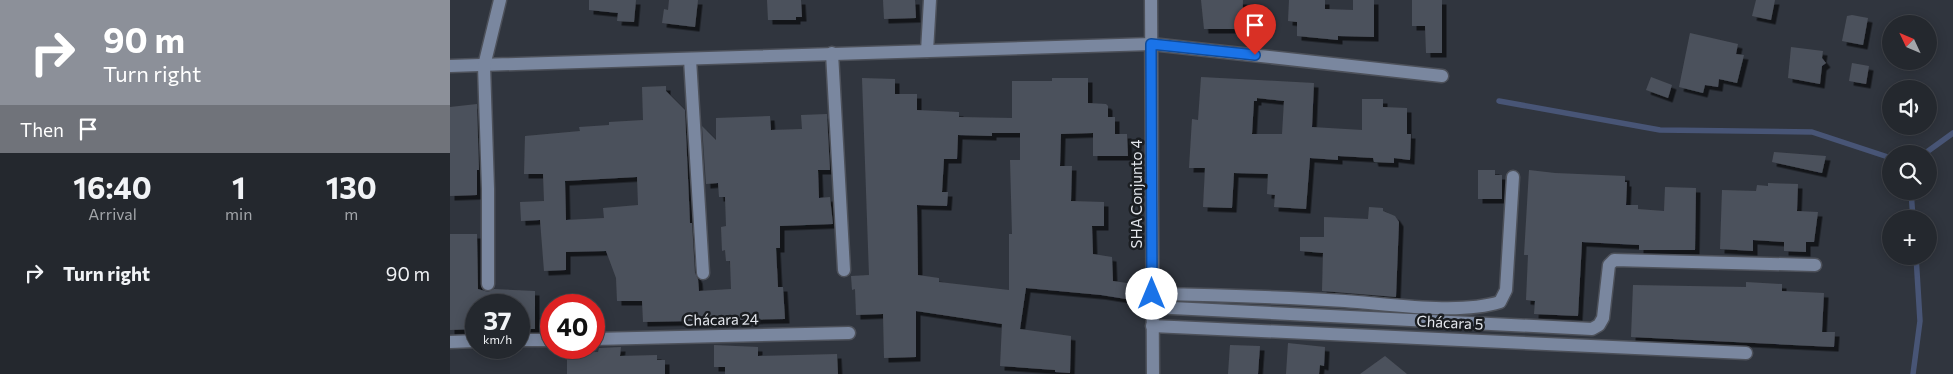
<!DOCTYPE html>
<html lang="en">
<head>
<meta charset="utf-8">
<style>
	:root { --surface:#24282e; --page:#30343a; --text:#f1f3f6; --muted:#a3a6aa; --line:#41444a }
	body { margin:0; font-family:Commissioner,sans-serif; background:var(--page); color:var(--text); height:100vh; display:flex; flex-direction:column; font-size:19px; white-space:nowrap }
	* { box-sizing:border-box; margin:0 }
	p { font-size:16px; color:var(--muted) }
	.icon { flex:none; width:28px; height:28px; fill:none; stroke:currentColor; stroke-width:2; stroke-linecap:round; stroke-linejoin:round }
	.map { position:relative; flex:1; overflow:hidden }
	.side { display:flex; flex-direction:column; background:var(--surface); width:450px }
	.side>* { flex:none }
	.hud { background:#8c9099; color:#fff; overflow:hidden }
	.needle { width:32px; rotate:314deg }
	.controls { position:absolute; left:1432px; top:15px; display:grid; gap:10px }
	.controls a { display:grid; place-items:center; width:55px; height:55px; border-radius:50%; background:var(--surface); box-shadow:0 2px 12px #0003,0 0 0 1px var(--line); font-size:25px }
	.speed { position:absolute; left:15px; top:294px; display:flex; gap:10px; font-size:25px; font-weight:700; text-align:center }
	.speed>* { display:grid; place-content:center; width:65px; height:65px; border-radius:50%; background:var(--surface); box-shadow:0 2px 12px #0003,0 0 0 1px var(--line); line-height:1 }
	.speed small { font-size:12px; font-weight:400 }
	.speed .limit { border:8px solid #d22; background:#fff; color:#111 }
	.pin { position:absolute; display:grid; place-items:center; width:42px; height:42px; color:#fff; margin:-51px -21px; border-radius:50% 50% 50% 0; rotate:-45deg; box-shadow:0 0 5px #0007 }
	.pin .icon { rotate:45deg }
	.me { position:absolute; width:55px; margin:-28px; rotate:0deg; stroke-linejoin:round; filter:drop-shadow(0 0 4px #0008) }
	.turn { display:flex; align-items:center; gap:18px; height:105px; padding:0 20px; font-size:22px }
	.turn .icon { width:65px; height:65px; stroke-width:2.5 }
	.turn b { display:block; font-size:35px; line-height:42px }
	.then { display:flex; align-items:center; height:48px; padding:0 20px; background:#0003; gap:10px; font-size:19px }
	.eta { display:flex; justify-content:space-evenly; align-items:center; height:85px; text-align:center }
	.eta b { font-size:30px; font-weight:700; line-height:35px }
	ul { padding:0; list-style:none }
	li { display:flex; align-items:center; gap:15px; height:70px; padding:0 20px }
	li div { flex:1 }
	li b { display:block; font-size:19px }
	li em { font-style:normal }
	main { display:flex; flex:1; min-height:0 }
	.map>svg:first-child { display:block }
	.lines { fill:none; stroke-linecap:round; stroke-linejoin:round }
	.stream { stroke:#485576; stroke-width:5.5 }
	.building { fill:#4c515b; fill-rule:evenodd; filter:url(#shadow) }
	.minor-casing { stroke:#4d515a; stroke-width:15 }
	.minor { stroke:#7a879f; stroke-width:12 }
	.route-casing { stroke:#114b97; stroke-width:12 }
	.route { stroke:#1a73e8; stroke-width:9 }
	.labels { text-anchor:middle; dominant-baseline:central; stroke-width:5; stroke-linejoin:round; paint-order:stroke }
	.street-label { font-size:15px; fill:#e4e7ed; stroke:#1a1d21 }
</style>
</head>
<body>
<main>
<section class="side">
<div class="hud">
<div class="turn"><svg class="icon" aria-label="right" viewBox="0 0 24 24"><path d="M7 20v-9h11M14 6l5 5-5 5"/></svg><div><b>90 m</b>Turn right</div></div>
<div class="then">Then<svg class="icon" aria-label="arrive" viewBox="0 0 24 24"><path d="M6 21V4h12l-3 4 3 4H6"/></svg></div>
</div>
<div class="eta">
<div><b>16:40</b><p>Arrival</p></div>
<div><b>1</b><p>min</p></div>
<div><b>130</b><p>m</p></div>
</div>
<ul>
<li><svg class="icon" aria-label="right" viewBox="0 0 24 24"><path d="M7 20v-9h11M14 6l5 5-5 5"/></svg><div><b>Turn right</b></div><em>90 m</em></li>
</ul>
</section>
<div class="map">
<svg width="1503" height="374" viewBox="0 0 1503 374">
	<defs>
		<filter id="shadow"><feDropShadow dx="4.5" dy="4.5" stdDeviation="0" flood-color="#0009"/></filter>
	</defs>
	<rect width="100%" height="100%" fill="#30353e"/>
	<g class="lines">
		<g class="stream">
			<path d="M1049 101 1210 130 1362 132 1441 158"/>
			<path d="M1474 154 1503 133"/>
			<path d="M1461 191 1463 219"/>
			<path d="M1463 374 1470 321 1466 256"/>
		</g>
	</g>
	<g class="building">
		<path d="M139 0H186L184 22 167 21 168 13 139 10Z"/>
		<path d="M219 0H248L245 27 212 23 214 9 218 10Z"/>
		<path d="M317 0H351L352 17H346V20H318Z"/>
		<path d="M433 0H465L466 18 434 19Z"/>
		<path d="M751 0H793L792 29H754Z"/>
		<path d="M839 0H875V9L903 10V0H924V37L888 36V40L847 36V22L838 21Z"/>
		<path d="M962 0H992V53H976L975 26H962Z"/>
		<path d="M1306 0H1325L1321 20 1302 16Z"/>
		<path d="M1402 15 1418 18 1413 45 1392 41 1397 16Z"/>
		<path d="M1240 33 1288 44 1286 54 1294 55 1287 83 1269 79 1268 87 1255 85 1253 93 1229 87Z"/>
		<path d="M1341 47 1373 51 1372 58 1376 63 1372 66 1370 84 1338 78Z"/>
		<path d="M1402 63 1419 66 1416 84 1399 81Z"/>
		<path d="M751 77 864 83 862 127 912 130V99H933V107L957 108V134H961L960 160 944 158V163L924 162 923 158 888 156V160L860 158 856 209 824 207 825 195 817 194 818 174 784 173 782 208 753 207 755 168H739L742 119 748 120ZM807 98 834 101 832 134H802L804 101H807Z"/>
		<path d="M1201 77 1222 85 1218 98 1196 90Z"/>
		<path d="M412 78 445 79V94H467V110L509 112V117L562 118V81H602V78H638V103L656 104 658 106V117H665V134H677L678 156H643V133L611 134 610 166H622L621 201 654 202V226H642L643 254 662 257 663 281 677 283 676 299 651 295 576 288 570 329 621 336 620 373 605 372V370L550 366 552 324 466 311V357L434 358 433 314 406 315 405 289 402 290 401 276 419 275ZM542 133H570V160H560L562 234H559V290L489 282V278L468 275 467 205 497 206 498 192H492L494 159H507L508 135 542 136Z"/>
		<path d="M216 86V91L235 110 240 223H242L245 273 248 279 249 291 281 289 280 261H276L275 250 272 251 271 227 276 226 275 197H269L268 183 256 184 252 126 266 140V118L320 116 321 130 352 129 351 115 377 114 380 170H368L369 198 380 197 383 224 330 226V248H326L328 287H333L335 319 193 322 192 301H167L166 278 156 251 116 252V270L94 271 90 220 71 221 70 202 94 201 93 174H74L75 136 130 131 129 127 159 125V122L193 120 192 87ZM187 177 188 205 153 208 154 218 116 220 115 181Z"/>
		<path d="M27 104 29 170H27V195L0 196V107Z"/>
		<path d="M1324 152 1376 156 1372 173 1322 162Z"/>
		<path d="M1028 170H1045V175H1052V199H1028Z"/>
		<path d="M1079 170 1105 173 1175 176V182H1177L1176 205H1188V209L1214 211 1215 187 1246 188 1245 250H1189V245L1132 242 1128 316 1084 314 1085 301 1076 300 1078 255H1074Z"/>
		<path d="M1318 183 1348 184 1347 211 1368 212 1364 242H1356V252L1334 251V242L1303 240V251L1270 249 1272 190 1306 191 1307 185 1318 186Z"/>
		<path d="M919 207 933 208V211L945 216 949 222 946 297 872 291 873 253 850 251V237H874V217L918 219Z"/>
		<path d="M0 234H27L28 289 38 292 44 289 85 291V329H69V305H26V329L0 330Z"/>
		<path d="M1296 282 1332 284V291L1374 293 1372 332H1385L1384 347 1181 337 1183 285 1296 287Z"/>
		<path d="M838 343 875 347 874 366 870 365 869 374H836Z"/>
		<path d="M264 345 308 347V356L387 354 388 374H275V367H264Z"/>
		<path d="M780 345 810 346 808 374H778Z"/>
		<path d="M171 347 170 356 207 355V360H215V374H117V353L148 352 149 348Z"/>
		<path d="M935 356 957 374H910Z"/>
	</g>
	<g class="lines">
		<defs>
			<g id="minor">
				<path d="M701 0 703 374"/>
				<path d="M477 51 480 0"/>
				<path d="M382 53 394 270"/>
				<path d="M240 59 253 273"/>
				<path d="M0 66 701 44 992 76"/>
				<path d="M38 284V189L34 66 50 0"/>
				<path d="M702 294C767 295 831 297 895 301 940 304 1009 315 1050 302L1056 290 1063 177"/>
				<path d="M702 307 1142 329 1149 325 1153 318 1159 265 1164 260 1365 265"/>
				<path d="M702 326 1296 353"/>
				<path d="M144 339 399 333"/>
				<path d="M69 340H101"/>
				<path d="M0 342 26 341"/>
			</g>
		</defs>
		<use href="#minor" class="minor-casing"/>
		<use href="#minor" class="minor"/>
	</g>
	<g class="lines">
		<defs>
			<path id="route" d="M702 294 701 44 805 55"/>
		</defs>
		<use href="#route" class="route-casing"/>
		<use href="#route" class="route"/>
	</g>
	<g class="labels">
		<g class="street-label">
			<text transform="translate(686 194) rotate(-90)">SHA Conjunto 4</text>
			<text transform="translate(271 319) rotate(-1)">Chácara 24</text>
			<text transform="translate(1000 322) rotate(3)">Chácara 5</text>
		</g>
	</g>
</svg>
<div class="controls">
<a><svg class="needle" viewBox="-14 -14 28 28"><path d="M0-13l5 13h-10z" fill="#e53935"/><path d="M0 13l5-13h-10z" fill="#a3a6aa"/></svg></a>
<a><svg class="icon" aria-label="sound" viewBox="0 0 24 24"><path d="M4 9h4l5-4v14l-5-4H4zM17 9q2 3 0 6"/></svg></a>
<a><svg class="icon" aria-label="search" viewBox="0 0 24 24"><circle cx="10" cy="10" r="6"/><path d="M15 15l6 6"/></svg></a>
<a>+</a>
</div>
<div class="speed"><div>37<small>km/h</small></div><div class="limit">40</div></div>
<div class="pin" style="left:805px;top:55px;background:#d93025"><svg class="icon" aria-label="arrive" viewBox="0 0 24 24"><path d="M6 21V4h12l-3 4 3 4H6"/></svg></div>
<svg class="me" style="left:702px;top:294px" viewBox="-20 -20 40 40"><circle r="19" fill="#fff"/><path d="M0-13L10 11 0 6-10 11z" fill="#1a73e8"/></svg>
</div>
</main>
</body>
</html>
